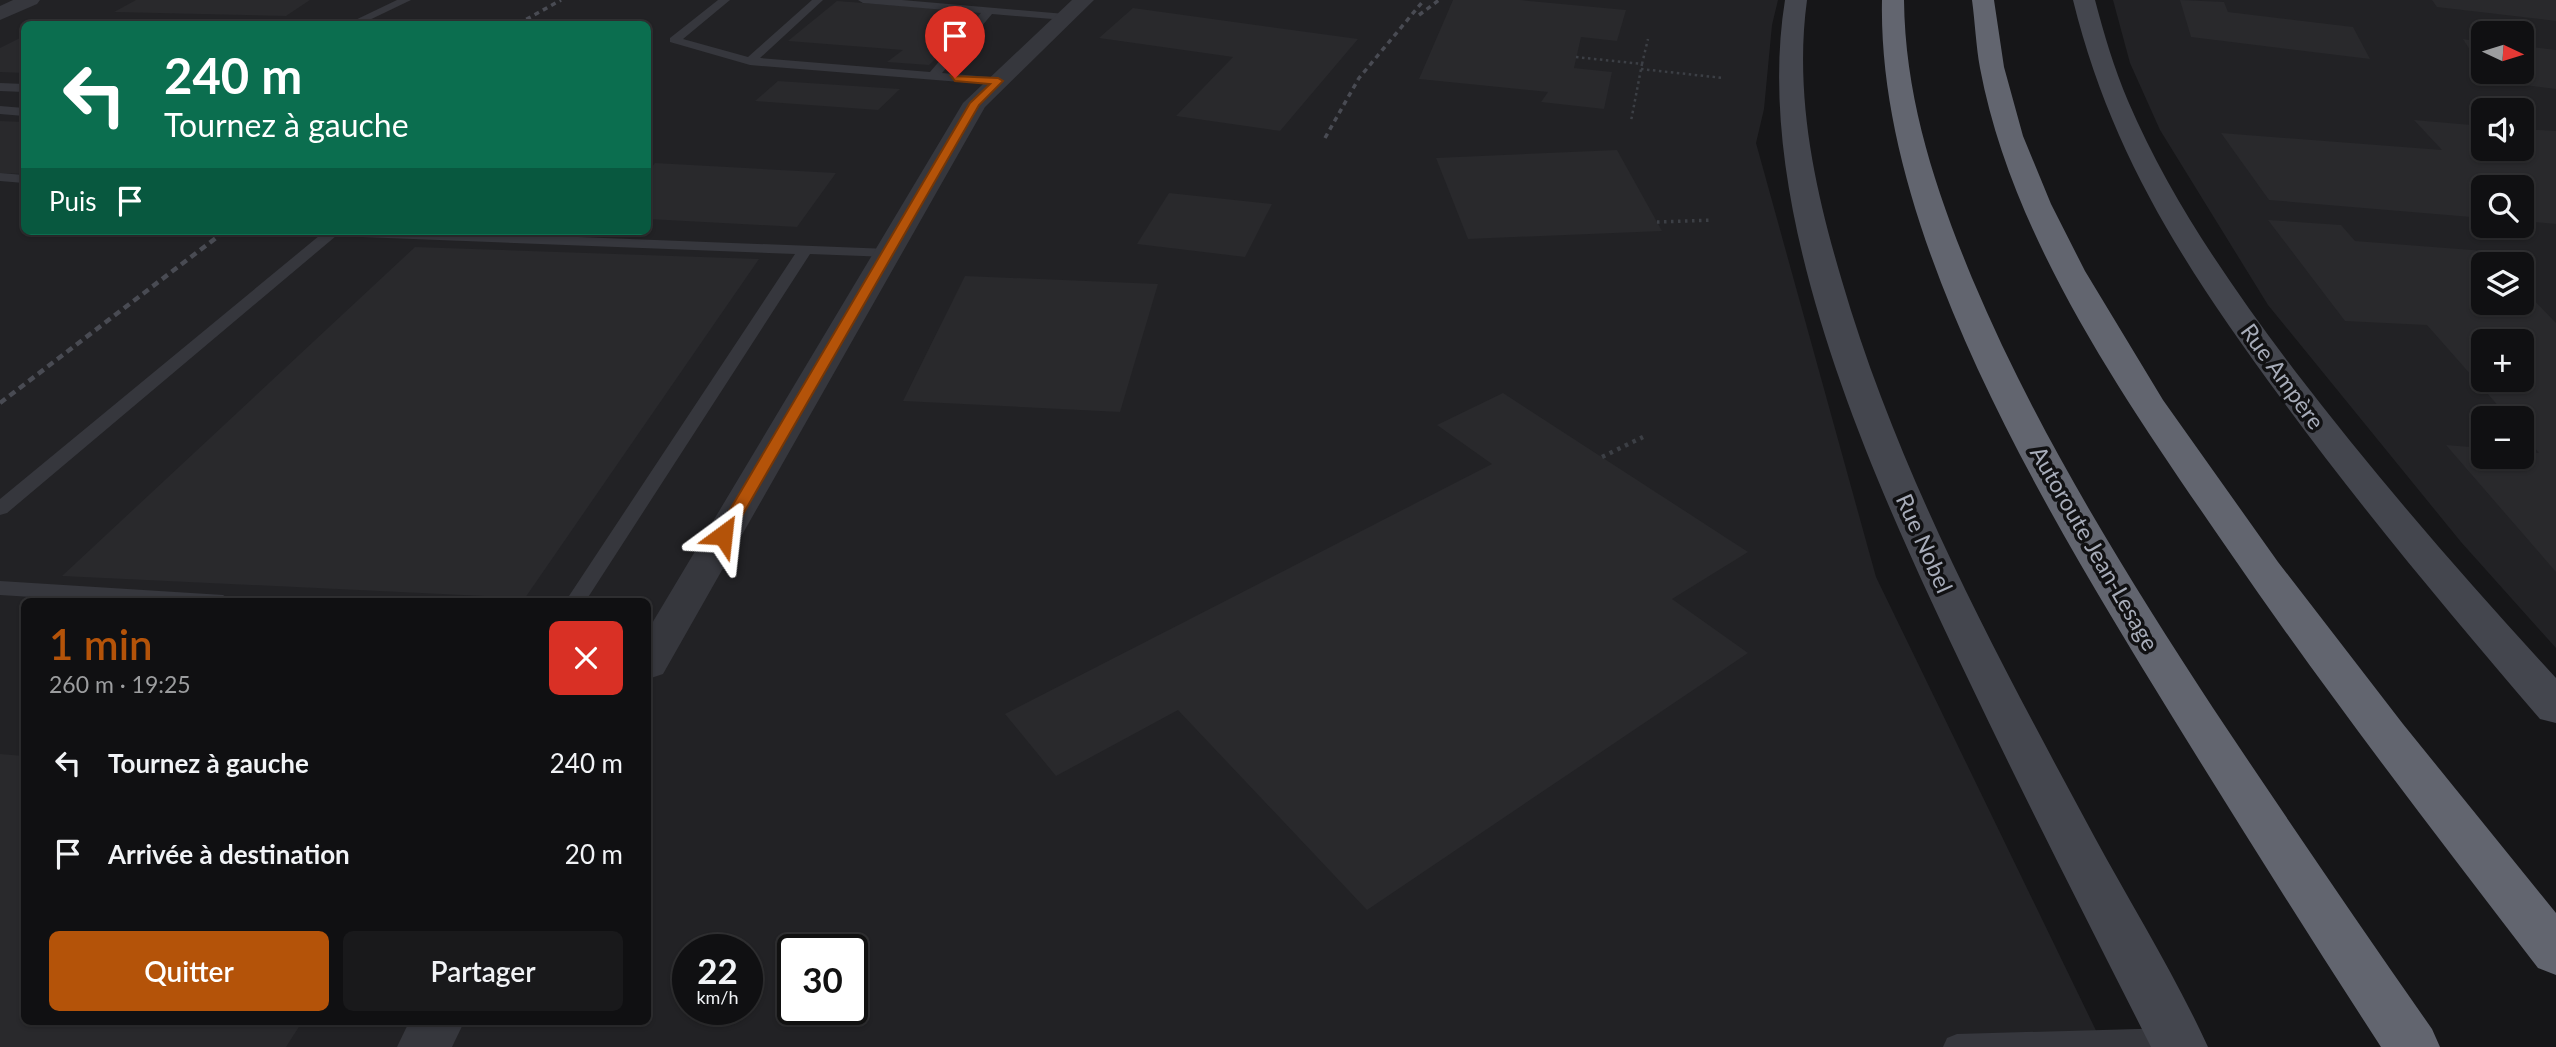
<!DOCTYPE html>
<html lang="fr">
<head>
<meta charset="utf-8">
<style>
	:root { --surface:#101012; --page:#19191b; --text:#f1f3f6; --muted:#9c9d9f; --line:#303032; --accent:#b45309 }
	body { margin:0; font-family:Lato,sans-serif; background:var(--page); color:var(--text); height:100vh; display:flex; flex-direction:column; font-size:26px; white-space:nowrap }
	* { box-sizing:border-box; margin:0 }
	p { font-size:23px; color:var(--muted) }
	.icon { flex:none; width:38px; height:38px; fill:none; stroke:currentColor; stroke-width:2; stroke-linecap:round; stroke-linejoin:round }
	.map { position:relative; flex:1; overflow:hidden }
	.side { position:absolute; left:21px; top:598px; width:630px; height:427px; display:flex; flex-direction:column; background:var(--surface); border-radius:10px; box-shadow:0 2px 5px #0004,0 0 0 2px var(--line) }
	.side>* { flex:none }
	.hud { position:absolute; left:21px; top:21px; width:630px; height:214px; border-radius:10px; box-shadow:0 2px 5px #0004,0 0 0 2px var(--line); background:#0b6e4f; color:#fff; overflow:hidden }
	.needle { width:46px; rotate:94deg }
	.buttons { position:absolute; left:2471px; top:21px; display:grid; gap:14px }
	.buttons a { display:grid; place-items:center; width:63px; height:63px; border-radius:10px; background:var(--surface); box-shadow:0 2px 5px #0004,0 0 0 2px var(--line); font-size:35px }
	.speed { position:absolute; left:672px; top:934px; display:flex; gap:14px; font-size:35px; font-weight:700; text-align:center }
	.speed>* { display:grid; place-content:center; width:91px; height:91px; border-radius:50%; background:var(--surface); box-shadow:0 2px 5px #0004,0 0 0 2px var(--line); line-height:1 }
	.speed small { font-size:18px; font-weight:400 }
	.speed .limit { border:4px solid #111; border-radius:10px; background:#fff; color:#111 }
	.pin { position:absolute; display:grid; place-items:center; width:60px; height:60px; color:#fff; margin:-72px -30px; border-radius:50% 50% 50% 0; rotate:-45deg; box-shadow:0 0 7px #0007 }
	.pin .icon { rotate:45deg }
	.me { position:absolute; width:77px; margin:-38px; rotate:30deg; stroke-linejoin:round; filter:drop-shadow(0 0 5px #0008) }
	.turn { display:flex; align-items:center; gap:24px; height:147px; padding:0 28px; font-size:32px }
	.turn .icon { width:91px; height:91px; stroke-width:2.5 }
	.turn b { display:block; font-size:49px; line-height:60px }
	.then { display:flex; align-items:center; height:66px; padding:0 28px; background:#0003; gap:14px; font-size:26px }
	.round { display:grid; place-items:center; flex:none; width:74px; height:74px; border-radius:10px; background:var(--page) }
	.headline { display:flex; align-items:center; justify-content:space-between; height:119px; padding:0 28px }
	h1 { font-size:42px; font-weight:600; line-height:52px; color:var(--accent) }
	.primary-button { display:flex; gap:14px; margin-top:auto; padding:14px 28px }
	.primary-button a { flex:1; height:80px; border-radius:10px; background:var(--accent); color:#fff; font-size:28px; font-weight:600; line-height:80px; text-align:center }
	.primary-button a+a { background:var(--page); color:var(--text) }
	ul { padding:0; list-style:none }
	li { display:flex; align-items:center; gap:21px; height:91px; padding:0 28px }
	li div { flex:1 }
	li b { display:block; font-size:26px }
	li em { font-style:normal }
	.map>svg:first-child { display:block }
	.built { fill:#222225; fill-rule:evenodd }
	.building { fill:#29292c; fill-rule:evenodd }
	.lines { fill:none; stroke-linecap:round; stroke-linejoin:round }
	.path-far2 { stroke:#3c3f45; stroke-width:2.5; stroke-dasharray:2.5 3.5; stroke-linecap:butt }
	.path-far1 { stroke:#3c3f45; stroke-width:3.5; stroke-dasharray:2.5 4.5; stroke-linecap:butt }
	.path { stroke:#3c3f45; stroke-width:4.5; stroke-dasharray:3.5 5; stroke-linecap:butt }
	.lane { fill:#36373d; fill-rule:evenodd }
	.street { fill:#36373d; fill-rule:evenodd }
	.secondary { fill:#44464e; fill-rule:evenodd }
	.highway { fill:#62656f; fill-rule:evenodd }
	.rail-far1 { stroke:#494b53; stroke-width:3.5; stroke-dasharray:5 4.5; stroke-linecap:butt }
	.rail { stroke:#494b53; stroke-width:4.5; stroke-dasharray:7 5; stroke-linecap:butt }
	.route { fill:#b45309; stroke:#753606; stroke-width:2 }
	.labels { text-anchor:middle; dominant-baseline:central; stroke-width:7; stroke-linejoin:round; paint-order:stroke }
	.street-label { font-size:23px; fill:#a7acb9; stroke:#111113 }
</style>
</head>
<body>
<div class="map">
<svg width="2556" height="1047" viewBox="0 0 2556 1047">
	<rect width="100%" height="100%" fill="#161618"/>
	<g class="built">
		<path d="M0 0H1778L1772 25 1764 109 1756 143 1876 577 2104 1047H0ZM24 24H648V231H24ZM24 602H648V1022H24ZM688 950H747V1010H688ZM793 950H852V1010H793Z"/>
		<path d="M2113 0H2556V648L2461 542 2268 305 2160 130 2130 63ZM2483 33H2522V72H2483ZM2483 110H2522V149H2483ZM2483 187H2522V226H2483ZM2483 264H2522V303H2483ZM2483 341H2522V380H2483ZM2483 418H2522V457H2483Z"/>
	</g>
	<g class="building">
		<path d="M136 0H310L286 16 114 12Z"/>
		<path d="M1453 0H1520L1626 10 1617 41 1581 37 1574 68 1612 72 1604 109 1541 102 1548 92 1419 79Z"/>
		<path d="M2180 0 2224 2 2228 12 2353 27 2370 59 2191 37Z"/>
		<path d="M2432 0H2556V21L2437 7Z"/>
		<path d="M837 1 983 12 929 65 887 62 903 50 788 41Z"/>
		<path d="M1133 8 1358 39 1280 131 1176 116 1233 57 1099 38Z"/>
		<path d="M24 36V73L0 72V48Z"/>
		<path d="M2463 39 2483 42V70Z"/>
		<path d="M2522 46 2556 50V89L2491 81 2485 72H2522Z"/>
		<path d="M778 81 900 89 878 110 755 101Z"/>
		<path d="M2414 120 2483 126V149H2522V129L2556 131V224L2522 221V187H2483V218L2269 200 2221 133 2442 150Z"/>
		<path d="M0 121 24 122V174L0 173Z"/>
		<path d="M1617 150 1662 231 1468 239 1436 158Z"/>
		<path d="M655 163 836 173 797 227 648 219V172Z"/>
		<path d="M1169 193 1272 204 1245 257 1137 244Z"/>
		<path d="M2268 220 2341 225 2355 241 2485 251 2498 264H2483V303H2522V288L2556 323V572L2446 445 2483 448V457H2522V451L2539 453 2522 433V418H2509L2427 325 2345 321ZM2483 341H2522V380H2483Z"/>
		<path d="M415 247 759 259 525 598 62 576Z"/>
		<path d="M965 276 1158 284 1120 412 903 401Z"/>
		<path d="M1503 393 1748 552 1672 599 1748 653 1367 910 1178 710 1056 776 1005 714 1492 464 1437 425Z"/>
		<path d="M0 754 24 756V1022H302L286 1047H0Z"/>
	</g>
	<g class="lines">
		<g class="path-far2">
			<path d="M1576 57 1642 64 1631 121"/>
			<path d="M1642 64 1648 39"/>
			<path d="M1641 69 1723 78"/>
		</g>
		<path class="path-far1" d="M1657 222 1712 220"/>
		<path class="path" d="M1602 457 1643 437"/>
		<g class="lane">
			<path d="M397 0H411L361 24H347Z"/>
			<path d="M718 0H730L683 39 748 57 812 0H823L760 58 930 72 981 13 863 3 858 0H902L1065 14 1071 17 1065 20 992 14 942 73 1002 78V84L998 85 750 65 670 42V38Z"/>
			<path d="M0 83 24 84V92L0 91Z"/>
			<path d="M0 106 24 108V116L0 114Z"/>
			<path d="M0 173 24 175V183L0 181Z"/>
			<path d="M325 231H423L889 249 896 253 889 257 810 254 585 602H565L795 254 336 236 7 513 0 515V499Z"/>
			<path d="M0 581 223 595 233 602H112L0 595Z"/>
			<path d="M2173 1028 2183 1032 2187 1041 2184 1047H1943L1947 1038 1957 1034Z"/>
		</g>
		<g class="street">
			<path d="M13 0H40L37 4 0 20V6Z"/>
			<path d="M1072 0H1094L985 107 663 674 648 679V630L963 103Z"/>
			<path d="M409 1022H464L452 1047H397Z"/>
		</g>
		<g class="secondary">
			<path d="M1785 0H1807C1794 95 1815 190 1842 281 1899 476 1998 658 2094 836 2132 906 2175 975 2208 1047H2151C2090 926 2028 805 1970 683 1878 491 1750 216 1785 0Z"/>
			<path d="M2073 0H2095C2104 34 2114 68 2128 101 2170 199 2231 286 2295 371 2377 478 2465 579 2556 678V723L2540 719C2450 614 2361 508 2280 397 2187 270 2111 155 2073 0Z"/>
		</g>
		<g class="highway">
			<path d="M1882 0H1904C1905 98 1935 188 1972 278 2036 430 2123 570 2213 708 2285 816 2358 923 2432 1029L2440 1047H2381C2309 936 2239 825 2170 713 2049 516 1877 236 1882 0Z"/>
			<path d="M1972 0H1994L2004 67 2023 136 2051 204 2085 271 2163 400 2278 562 2403 724 2556 913V975L2538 968C2433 831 2327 694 2229 551 2130 407 2013 243 1980 68 1976 46 1975 22 1972 0Z"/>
		</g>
		<g class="rail-far1">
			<path d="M1419 15 1439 0"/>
			<path d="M518 24 561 0"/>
			<path d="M1325 138 1359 78 1424 0"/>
		</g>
		<path class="rail" d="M0 403 225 231"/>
	</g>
	<path class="route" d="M951 76 998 78 1003 81 979 105 731 535 723 541 717 539 715 535 970 103 990 84 955 81Z"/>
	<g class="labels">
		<g class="street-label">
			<text transform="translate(2283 376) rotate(54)">Rue Ampère</text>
			<text transform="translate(1925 543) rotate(66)">Rue Nobel</text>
			<text transform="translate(2095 548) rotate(60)">Autoroute Jean-Lesage</text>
		</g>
	</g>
</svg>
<div class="buttons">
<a><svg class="needle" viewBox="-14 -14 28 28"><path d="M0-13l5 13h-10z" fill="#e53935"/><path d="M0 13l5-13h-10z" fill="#9c9d9f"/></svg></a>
<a><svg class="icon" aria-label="sound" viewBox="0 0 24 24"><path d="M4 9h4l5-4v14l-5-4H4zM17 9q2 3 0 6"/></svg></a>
<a><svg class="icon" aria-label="search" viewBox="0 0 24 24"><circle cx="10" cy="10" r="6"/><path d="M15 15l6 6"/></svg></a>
<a><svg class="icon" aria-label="layers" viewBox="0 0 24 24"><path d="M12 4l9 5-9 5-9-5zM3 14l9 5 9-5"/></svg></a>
<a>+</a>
<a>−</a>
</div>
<div class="speed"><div>22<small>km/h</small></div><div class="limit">30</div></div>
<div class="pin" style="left:955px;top:78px;background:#d93025"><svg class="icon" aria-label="arrive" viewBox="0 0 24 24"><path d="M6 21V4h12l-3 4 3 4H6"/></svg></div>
<svg class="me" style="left:723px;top:535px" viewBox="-20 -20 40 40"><path d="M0-17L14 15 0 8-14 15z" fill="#b45309" stroke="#fff" stroke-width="4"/></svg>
<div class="hud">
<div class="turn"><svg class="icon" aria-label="left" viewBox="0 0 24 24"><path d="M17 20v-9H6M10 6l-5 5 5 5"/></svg><div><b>240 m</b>Tournez à gauche</div></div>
<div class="then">Puis<svg class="icon" aria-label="arrive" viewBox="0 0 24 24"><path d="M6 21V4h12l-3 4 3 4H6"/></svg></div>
</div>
<section class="side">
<div class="headline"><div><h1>1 min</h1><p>260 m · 19:25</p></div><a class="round" style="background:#d93025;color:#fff"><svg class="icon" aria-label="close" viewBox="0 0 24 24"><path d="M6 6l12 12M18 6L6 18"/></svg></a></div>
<ul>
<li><svg class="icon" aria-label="left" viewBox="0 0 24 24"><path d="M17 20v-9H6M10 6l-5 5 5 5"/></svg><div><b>Tournez à gauche</b></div><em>240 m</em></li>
<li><svg class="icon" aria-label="arrive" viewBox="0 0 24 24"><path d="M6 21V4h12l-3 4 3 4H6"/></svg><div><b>Arrivée à destination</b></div><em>20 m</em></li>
</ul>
<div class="primary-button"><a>Quitter</a><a>Partager</a></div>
</section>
</div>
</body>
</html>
